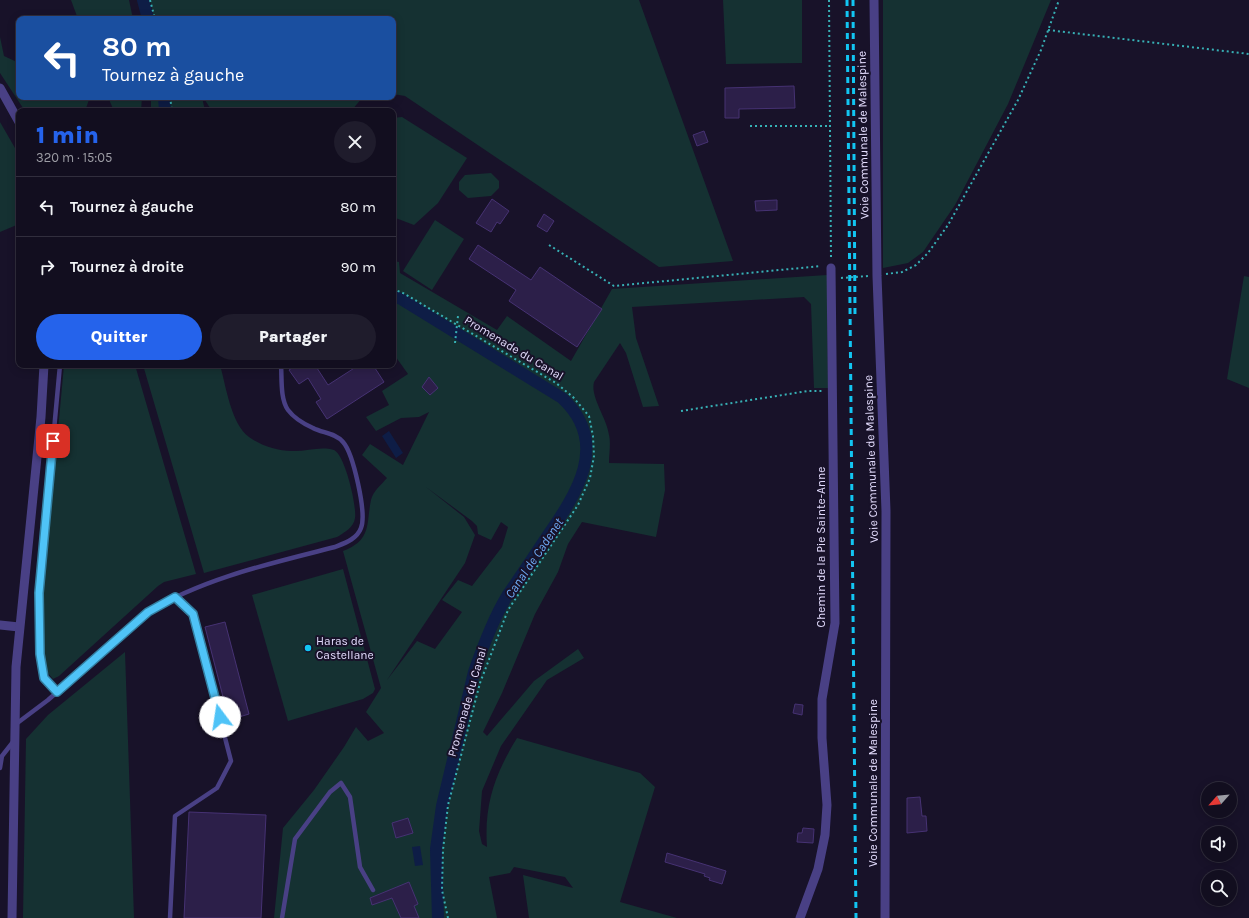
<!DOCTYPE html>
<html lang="fr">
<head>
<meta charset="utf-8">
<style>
	:root { --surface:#120e1f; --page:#1f1c2c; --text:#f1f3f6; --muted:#9c9ca4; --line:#312e3d; --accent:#2563eb }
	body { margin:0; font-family:Karla,sans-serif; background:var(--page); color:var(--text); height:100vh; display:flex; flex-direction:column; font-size:15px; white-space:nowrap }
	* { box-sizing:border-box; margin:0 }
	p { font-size:13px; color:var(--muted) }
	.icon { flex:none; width:22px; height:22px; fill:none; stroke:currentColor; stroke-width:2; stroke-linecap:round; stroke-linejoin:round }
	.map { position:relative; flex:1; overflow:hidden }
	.drawer { position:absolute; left:16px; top:108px; width:380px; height:260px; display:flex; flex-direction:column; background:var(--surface); border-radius:8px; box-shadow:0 2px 10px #0003,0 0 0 1px var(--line) }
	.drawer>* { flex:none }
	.hud { position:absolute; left:16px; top:16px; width:380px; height:84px; border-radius:8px; box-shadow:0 2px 10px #0003,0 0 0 1px var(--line); background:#1a4fa0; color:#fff; overflow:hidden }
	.needle { width:26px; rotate:243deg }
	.tools { position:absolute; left:1201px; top:782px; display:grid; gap:8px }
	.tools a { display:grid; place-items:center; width:36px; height:36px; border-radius:50%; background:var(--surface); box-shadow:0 2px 10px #0003,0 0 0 1px var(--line); font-size:20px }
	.pin { position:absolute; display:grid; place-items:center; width:34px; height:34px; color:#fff; margin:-17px; border-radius:8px; box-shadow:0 2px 6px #0006 }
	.me { position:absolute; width:44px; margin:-22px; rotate:346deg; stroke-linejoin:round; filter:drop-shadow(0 0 3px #0008) }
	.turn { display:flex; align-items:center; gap:14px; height:84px; padding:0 20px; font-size:18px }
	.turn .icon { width:52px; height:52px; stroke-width:2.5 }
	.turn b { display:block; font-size:28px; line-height:34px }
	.round { display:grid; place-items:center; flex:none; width:42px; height:42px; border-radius:21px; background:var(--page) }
	.head { display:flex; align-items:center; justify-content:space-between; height:68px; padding:0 20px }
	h1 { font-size:24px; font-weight:800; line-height:30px; color:var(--accent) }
	.button { display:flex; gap:8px; margin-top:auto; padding:8px 20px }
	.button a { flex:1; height:46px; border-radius:24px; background:var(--accent); color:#fff; font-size:16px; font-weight:800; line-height:46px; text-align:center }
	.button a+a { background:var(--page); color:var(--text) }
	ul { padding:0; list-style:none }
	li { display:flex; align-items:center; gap:12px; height:60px; padding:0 20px; border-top:1px solid var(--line) }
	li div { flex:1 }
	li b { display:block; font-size:15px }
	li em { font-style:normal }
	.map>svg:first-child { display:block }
	.green { fill:#153132; fill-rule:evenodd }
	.water { fill:#0e1d46 }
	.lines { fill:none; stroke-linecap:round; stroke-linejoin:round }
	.canal { stroke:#0e1d46; stroke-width:12 }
	.building { fill:#2c1f49; stroke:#463273 }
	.path { stroke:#37b0b5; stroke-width:2; stroke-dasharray:2 3; stroke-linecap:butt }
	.service { stroke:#494085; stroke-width:4.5 }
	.minor { stroke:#494085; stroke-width:9 }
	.rail { stroke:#12c5f2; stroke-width:3; stroke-dasharray:6 5; stroke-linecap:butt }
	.route-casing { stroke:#337fa1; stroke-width:10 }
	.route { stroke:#4fc3f7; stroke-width:7 }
	.poi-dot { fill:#12c5f2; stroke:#181229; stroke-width:1.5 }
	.labels { text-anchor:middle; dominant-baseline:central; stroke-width:4; stroke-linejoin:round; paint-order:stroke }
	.street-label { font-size:12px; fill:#e3dcfd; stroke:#181229 }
	.poi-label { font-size:12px; fill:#e3dcfd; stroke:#181229; text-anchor:start }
	.water-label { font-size:13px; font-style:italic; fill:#6fabf7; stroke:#181229 }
</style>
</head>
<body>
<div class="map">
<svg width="1249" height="918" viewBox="0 0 1249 918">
	<rect width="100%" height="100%" fill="#181229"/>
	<g class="green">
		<path d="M71 0H129L133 19H78Z"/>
		<path d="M150 0H639L733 261 659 267 405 96 393 94V19H154Z"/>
		<path d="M723 0H802V63L726 64Z"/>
		<path d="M883 0H1051L1008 104 955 205 923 252 908 263 883 268Z"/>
		<path d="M0 37 4 56 19 63V97H90L85 111H25L0 73Z"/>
		<path d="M108 97H142L141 111H114Z"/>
		<path d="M151 97H202L205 111H151Z"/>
		<path d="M203 97H363L351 111H212Z"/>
		<path d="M402 117 467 158 438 203 414 225 393 217V118Z"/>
		<path d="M0 122 19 155V224L0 232Z"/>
		<path d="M491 173 499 181V188L491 196 468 198 459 190V182L465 175Z"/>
		<path d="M435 220 464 239 432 290 403 271Z"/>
		<path d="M393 261 399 262 400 273 497 330 507 316 571 361 612 289 827 275 828 388H814L811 304 804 297 632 307 636 338 659 406 643 407 626 353 620 343 594 382C590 397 607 418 609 435 611 443 609 454 609 463L664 464 665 490 656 537 582 522 568 544 558 572 535 614 502 693 483 732 487 736 534 681 578 649 584 658 547 680 501 746 482 791 479 831 482 844 487 847C484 804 495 774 517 738L640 773 655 787 620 902 677 918H529L523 875 573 888 565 877 514 867 510 873 489 877 497 918H274L283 828 314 790 344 747 356 727 368 741 384 733 366 712 381 688 343 551C372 540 366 524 371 500 373 491 381 485 387 478L362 455 370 444 403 465 429 412 419 417 401 418 376 431 366 417 389 405 382 391 408 374 393 353ZM426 487 472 521 477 526 478 534 491 540 501 522 508 527 502 547 472 586 458 580 442 600 462 612 435 649 417 641 387 680 465 563 475 535 464 517Z"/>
		<path d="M1244 276 1249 277V388L1227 379Z"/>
		<path d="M64 365H135L196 574 164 582 158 586 59 676 53 679 47 672 44 661 43 595Z"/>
		<path d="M143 365H220C226 386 231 424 249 437 261 446 280 452 295 451 308 451 321 446 334 450 345 455 357 506 355 518 354 527 344 533 337 537L204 573Z"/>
		<path d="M343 569 375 689 373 693 363 699 288 721 252 595Z"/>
		<path d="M125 652 134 918H23L26 739 48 715Z"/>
	</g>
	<g class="water">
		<path d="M389 431 403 453 396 458 382 436Z"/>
		<path d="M420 846 423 865 415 866 412 847Z"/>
	</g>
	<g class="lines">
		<g class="canal">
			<path d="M143 0 148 19"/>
			<path d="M164 97 165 111"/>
			<path d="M393 296 401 299 562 398C611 443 576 495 546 538 533 558 520 577 507 596 493 619 483 646 474 672L442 806 436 849 438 918"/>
		</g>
	</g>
	<g class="building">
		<path d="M794 86 795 108 739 109V118H725V88Z"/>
		<path d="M704 131 708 142 697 146 693 135Z"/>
		<path d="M492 199 509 211 500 224 497 222 491 232 476 223Z"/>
		<path d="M777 200V210L756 211 755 201Z"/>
		<path d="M544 214 554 221 547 232 537 226Z"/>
		<path d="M478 245 531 280 540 267 602 309 577 347 509 301 516 290 469 259Z"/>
		<path d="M297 365H315L328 385 359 365H373L384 382 327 419 316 402 321 399 308 378 299 384 289 370Z"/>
		<path d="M429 377 438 388 430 395 422 387Z"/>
		<path d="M225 622 249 714 229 720 205 627Z"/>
		<path d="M795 704 803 705 802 715 793 713Z"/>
		<path d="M920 797 922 816H926L927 831 907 833V798Z"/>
		<path d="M189 812 266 815 261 918H184Z"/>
		<path d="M408 818 413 833 396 838 392 823Z"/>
		<path d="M803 828 814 829 813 843 797 842 798 833H802Z"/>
		<path d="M667 853 726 871 722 884 709 880 710 878 704 876 705 874 665 862Z"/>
		<path d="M409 882 418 904 414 906 419 918H401L392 898 372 905 370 898Z"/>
	</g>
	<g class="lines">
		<g class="path">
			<path d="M150 0 155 19"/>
			<path d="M829 0 831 259"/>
			<path d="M1048 30 1249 54"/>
			<path d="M170 97 172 111"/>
			<path d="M750 126H830"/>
			<path d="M549 245 614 286 821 266"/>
			<path d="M886 274 902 272 916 265 928 253 948 225 1018 100 1041 50 1059 0"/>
			<path d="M841 278 868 276"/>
			<path d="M393 289 403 293 556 383 573 397 589 416 593 436 594 456 590 478 578 505 508 610 480 683 448 805 443 850 442 890 448 918"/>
			<path d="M455 343 458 316"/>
			<path d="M681 411 808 391H824"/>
		</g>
		<g class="service">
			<path d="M57 692 44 678 40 654 39 593 60 365"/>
			<path d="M16 724 48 700 148 612C204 578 272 563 335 547 345 543 357 539 361 528 367 513 353 453 343 442 336 433 322 433 313 428 304 424 294 418 288 410 280 399 282 378 281 365"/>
			<path d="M0 768 2 756 13 742"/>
			<path d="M170 918 175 816 217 788 231 761 193 614 175 597"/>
			<path d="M282 918 295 839 330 792 341 783 350 797 360 867 373 890"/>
		</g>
		<g class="minor">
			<path d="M874 0 877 276 886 511 885 918"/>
			<path d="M0 88 19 122"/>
			<path d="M0 625 19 627"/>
			<path d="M12 918 16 667 41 417 44 365"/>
			<path d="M800 918 818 869 825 835 827 805 822 738V699L835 623 831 268"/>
		</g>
		<g class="rail">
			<path d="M847 0 856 918"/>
			<path d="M853 0 855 318"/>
		</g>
	</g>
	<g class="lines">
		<defs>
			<path id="route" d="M53 441 39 593 40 654 44 678 57 692 148 612 175 597 193 614 220 717"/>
		</defs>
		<use href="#route" class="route-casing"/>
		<use href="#route" class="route"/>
	</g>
	<circle class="poi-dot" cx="308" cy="648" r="4"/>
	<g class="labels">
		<g class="street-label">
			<text transform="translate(863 135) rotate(-91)">Voie Communale de Malespine</text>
			<text transform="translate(514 348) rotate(31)">Promenade du Canal</text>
			<text transform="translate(871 459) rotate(-92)">Voie Communale de Malespine</text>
			<text transform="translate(821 547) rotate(-90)">Chemin de la Pie Sainte-Anne</text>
			<text transform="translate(467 702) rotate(-74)">Promenade du Canal</text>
			<text transform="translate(873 783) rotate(-90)">Voie Communale de Malespine</text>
		</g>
		<g class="poi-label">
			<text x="316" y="641">Haras de<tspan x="316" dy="14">Castellane</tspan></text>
		</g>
		<g class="water-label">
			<text transform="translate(534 558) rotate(-56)">Canal de Cadenet</text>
		</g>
	</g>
</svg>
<div class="tools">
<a><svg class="needle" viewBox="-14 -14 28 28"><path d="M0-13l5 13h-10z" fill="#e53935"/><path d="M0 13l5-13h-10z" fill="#9c9ca4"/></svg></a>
<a><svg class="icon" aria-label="sound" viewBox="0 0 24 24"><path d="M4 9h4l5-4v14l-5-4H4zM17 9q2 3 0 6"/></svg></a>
<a><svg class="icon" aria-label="search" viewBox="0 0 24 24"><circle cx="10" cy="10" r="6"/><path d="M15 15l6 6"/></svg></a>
</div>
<div class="pin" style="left:53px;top:441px;background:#d93025"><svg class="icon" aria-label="arrive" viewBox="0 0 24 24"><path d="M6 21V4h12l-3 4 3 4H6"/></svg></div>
<svg class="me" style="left:220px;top:717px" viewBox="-20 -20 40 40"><circle r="19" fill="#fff"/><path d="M0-13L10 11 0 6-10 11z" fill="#4fc3f7"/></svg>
<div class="hud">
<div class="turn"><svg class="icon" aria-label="left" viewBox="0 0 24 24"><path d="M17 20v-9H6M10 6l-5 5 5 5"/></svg><div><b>80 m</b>Tournez à gauche</div></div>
</div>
<section class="drawer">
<div class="head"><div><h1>1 min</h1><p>320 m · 15:05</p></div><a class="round"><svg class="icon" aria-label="close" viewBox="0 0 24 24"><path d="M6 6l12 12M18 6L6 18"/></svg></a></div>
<ul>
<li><svg class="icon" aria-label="left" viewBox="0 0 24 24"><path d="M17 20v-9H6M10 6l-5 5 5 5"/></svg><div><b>Tournez à gauche</b></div><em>80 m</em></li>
<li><svg class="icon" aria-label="right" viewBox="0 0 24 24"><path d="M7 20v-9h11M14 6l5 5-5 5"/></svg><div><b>Tournez à droite</b></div><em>90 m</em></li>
</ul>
<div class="button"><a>Quitter</a><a>Partager</a></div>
</section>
</div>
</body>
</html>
